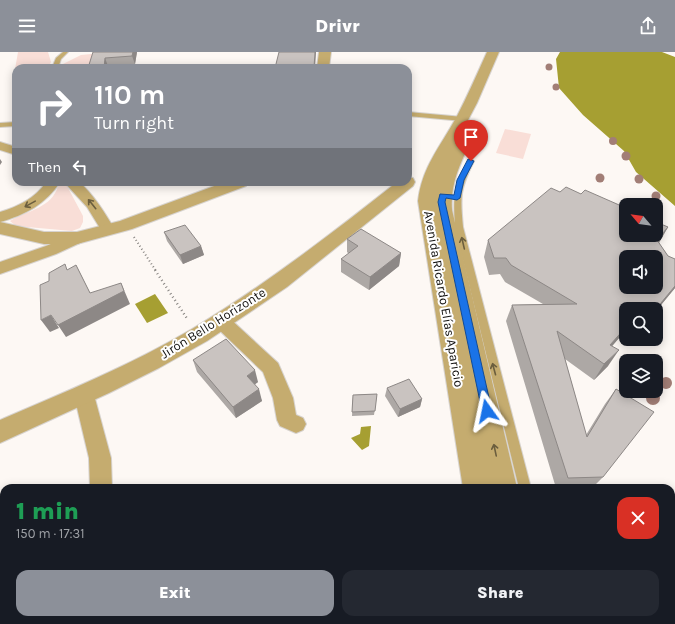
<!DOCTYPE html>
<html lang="en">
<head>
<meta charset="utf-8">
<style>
	:root { --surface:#171b24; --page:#242831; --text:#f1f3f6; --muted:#9ea1a6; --accent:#8c9099 }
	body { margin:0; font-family:Karla,sans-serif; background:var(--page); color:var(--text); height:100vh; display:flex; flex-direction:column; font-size:15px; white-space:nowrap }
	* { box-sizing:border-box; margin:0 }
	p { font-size:13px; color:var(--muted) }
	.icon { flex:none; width:22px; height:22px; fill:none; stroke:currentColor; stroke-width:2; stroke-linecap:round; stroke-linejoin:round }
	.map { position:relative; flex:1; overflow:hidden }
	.details { position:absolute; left:0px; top:432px; width:675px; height:140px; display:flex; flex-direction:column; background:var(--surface); border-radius:12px 12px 0 0; box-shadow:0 2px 10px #0003 }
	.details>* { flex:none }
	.guide { position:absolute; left:12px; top:12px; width:400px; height:122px; border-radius:12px; box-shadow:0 2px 10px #0003; background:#8c9099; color:#fff; overflow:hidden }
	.needle { width:26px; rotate:299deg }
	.tools { position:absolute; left:619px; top:146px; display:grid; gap:8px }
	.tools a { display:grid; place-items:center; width:44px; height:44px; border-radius:8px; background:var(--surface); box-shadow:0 2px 10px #0003; font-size:20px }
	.pin { position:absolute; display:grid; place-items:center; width:34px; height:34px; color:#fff; margin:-41px -17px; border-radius:50% 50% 50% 0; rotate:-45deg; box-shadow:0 0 4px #0007 }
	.pin .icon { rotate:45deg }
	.me { position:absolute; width:44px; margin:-22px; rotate:348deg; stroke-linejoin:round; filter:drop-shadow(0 0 3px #0008) }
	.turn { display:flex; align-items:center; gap:14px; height:84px; padding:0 16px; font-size:18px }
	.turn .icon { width:52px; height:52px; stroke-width:2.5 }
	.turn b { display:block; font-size:28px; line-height:34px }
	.then { display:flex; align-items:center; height:38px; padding:0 16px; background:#0003; gap:8px; font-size:15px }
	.round { display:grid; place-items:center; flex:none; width:42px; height:42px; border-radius:12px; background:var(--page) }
	.summary { display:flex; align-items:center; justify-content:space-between; height:68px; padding:0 16px }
	h1 { font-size:24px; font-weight:800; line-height:30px; color:#1e9e55 }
	.action { display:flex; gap:8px; margin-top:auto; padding:8px 16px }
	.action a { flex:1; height:46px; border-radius:12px; background:var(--accent); color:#fff; font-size:16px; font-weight:800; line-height:46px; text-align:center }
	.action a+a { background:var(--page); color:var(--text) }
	header { display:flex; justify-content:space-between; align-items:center; height:52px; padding:0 16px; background:var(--accent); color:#fff; font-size:18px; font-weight:800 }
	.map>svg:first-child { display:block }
	.green { fill:#f9ded7 }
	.water { fill:#a69f32 }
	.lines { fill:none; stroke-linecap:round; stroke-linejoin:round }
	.service-casing { stroke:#d7d3cf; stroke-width:2 }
	.minor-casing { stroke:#d7d3cf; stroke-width:2 }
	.tertiary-casing { stroke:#d7d3cf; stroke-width:2 }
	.path-far1 { stroke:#888582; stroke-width:2; stroke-dasharray:1 2.5; stroke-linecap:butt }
	.path { stroke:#888582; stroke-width:2.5; stroke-dasharray:1 3; stroke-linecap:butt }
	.service { fill:#c5ac6f; fill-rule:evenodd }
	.minor { fill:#c5ac6f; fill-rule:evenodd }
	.tertiary { fill:#c5ac6f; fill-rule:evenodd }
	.tree { fill:#a27e76 }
	.wall { fill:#ada8a5 }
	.shaded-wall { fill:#8d8886 }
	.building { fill:#c9c3c0; stroke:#8d8886; fill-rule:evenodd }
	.oneway { stroke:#6b5e3e }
	.route { fill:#1a73e8; stroke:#114b97 }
	.labels { text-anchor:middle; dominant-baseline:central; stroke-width:4; stroke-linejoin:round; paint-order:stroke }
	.street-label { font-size:13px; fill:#11100e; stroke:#fff }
</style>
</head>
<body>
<header><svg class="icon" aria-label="menu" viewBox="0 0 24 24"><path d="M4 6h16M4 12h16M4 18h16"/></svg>Drivr<svg class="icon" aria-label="share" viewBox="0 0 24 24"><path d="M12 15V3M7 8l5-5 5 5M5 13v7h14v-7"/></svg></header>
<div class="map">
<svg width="675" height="572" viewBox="0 0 675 572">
	<rect width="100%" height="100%" fill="#fdf8f4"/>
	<g class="green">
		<path d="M18 0H48L51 10 48 16H16V23H14Z"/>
		<path d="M111 0 93 16H67L63 12 81 3Z"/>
		<path d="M505 77 531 82 523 107 496 101Z"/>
		<path d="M58 134H67L83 164V170L80 176 72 179 16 174 10 169C28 158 52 156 58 134Z"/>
	</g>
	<g class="water">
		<path d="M560 0H662L675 5V154L636 120 624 99 583 63 559 36 556 7Z"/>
		<path d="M155 242 168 261 147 271 135 252Z"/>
		<path d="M371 374 369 394 362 398 351 386 360 382 361 375Z"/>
	</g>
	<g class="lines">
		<defs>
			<g id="service">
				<path d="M63 0H68L61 7 58 16H52L56 6Z"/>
				<path d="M408 60 463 65 466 67 463 69 408 64Z"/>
				<path d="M16 70V74L0 75V71Z"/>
				<path d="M471 107 474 109C460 137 460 144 463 175L531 436H519L455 175C454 152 452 138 464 117 466 113 467 109 471 107Z"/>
				<path d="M551 568H563L565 572H551Z"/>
			</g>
			<g id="minor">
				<path d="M0 90 16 95V103L0 98Z"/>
				<path d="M46 130H60C46 152 25 163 0 170V160C17 155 36 146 46 130Z"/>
				<path d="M64 130H79C94 143 105 161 115 178L113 181 108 183 103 181 87 155Z"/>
				<path d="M77 181 82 182 85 186 82 190 56 202 0 222V210L46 194Z"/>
				<path d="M221 262 227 264 278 311 293 346 296 363 303 366 306 372 303 378 296 381 280 374 277 368 273 346 263 320 215 274 212 269 215 264Z"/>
				<path d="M84 335 91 337 94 343 111 406 112 436H90L89 406 74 343 77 337Z"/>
				<path d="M81 568H107L106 572H80Z"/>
			</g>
			<g id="tertiary">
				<path d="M319 0H331L329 16H317Z"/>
				<path d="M487 0H499L477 51 457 89 466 90 469 93C459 114 450 134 452 158L517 436H463L418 149C422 115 440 95 456 66 467 45 477 22 487 0Z"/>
				<path d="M408 125 413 126 415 130 413 134 287 235 207 289 159 316 109 341 0 391V368C65 340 131 313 192 277 264 234 331 182 397 130H408Z"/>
				<path d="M225 130H248L246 134 132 177 77 192H44L0 182V170L44 180H77L120 169Z"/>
				<path d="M483 568H546V572H484Z"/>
			</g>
		</defs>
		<use href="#service" class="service-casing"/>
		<use href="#minor" class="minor-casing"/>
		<use href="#tertiary" class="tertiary-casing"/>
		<path class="path-far1" d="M134 185 156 219"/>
		<path class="path" d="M155 218 188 268"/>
		<use href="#service" class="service"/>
		<use href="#minor" class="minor"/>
		<use href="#tertiary" class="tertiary"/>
	</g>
	<g class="tree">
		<circle cx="549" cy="15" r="3.5"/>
		<circle cx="556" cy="35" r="3.5"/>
		<circle cx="613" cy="89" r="4"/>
		<circle cx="626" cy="104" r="4.5"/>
		<circle cx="600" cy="126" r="4.5"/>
		<circle cx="639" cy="127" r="4.5"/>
		<circle cx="656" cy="144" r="4.5"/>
		<circle cx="666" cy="331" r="6"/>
		<circle cx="653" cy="346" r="7"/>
	</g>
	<g class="wall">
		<path d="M93 0H137L135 12 108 14Z"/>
		<path d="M560 140 581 142 668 175 659 191 668 204 675 207V236L656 259V257H626V278L612 294 608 314 594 328 565 307 586 383 605 352 616 337 603 425 592 436H556L506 269 512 253 543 252 505 230 500 222 489 223 484 205 488 188Z"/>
		<path d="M164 180 201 194 204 203 183 212 167 189Z"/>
		<path d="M347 187 401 201 399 214 369 238 341 220V207L349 202 347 200Z"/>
		<path d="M193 308 258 330 255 332 262 349 236 366 197 320Z"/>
		<path d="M387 336 422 347 420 355 398 365 385 344Z"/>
		<path d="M377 342 374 363 352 364 353 343Z"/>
		<path d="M324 568H458L454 572H324Z"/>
		<path d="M583 568H671L675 572H584Z"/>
	</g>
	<g class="shaded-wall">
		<path d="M133 0H137L135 12 132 4Z"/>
		<path d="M315 0H316L315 16H314Z"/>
		<path d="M105 6 108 14V16H104Z"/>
		<path d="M0 107 2 110 0 113Z"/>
		<path d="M668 175 658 192 657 188Z"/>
		<path d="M201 194 204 203 183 212 180 203Z"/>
		<path d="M401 201 399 214 369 238 370 225Z"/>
		<path d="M76 213 96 253 121 231 130 252 66 285 58 273Z"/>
		<path d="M675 234V236L656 259V257Z"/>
		<path d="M51 263 59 276 50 280 41 268Z"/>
		<path d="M626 275V278L600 308 610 293Z"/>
		<path d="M619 298 608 314 594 328 604 312Z"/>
		<path d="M255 318 258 330 250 336 247 324Z"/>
		<path d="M259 337 262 349 236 366 233 355Z"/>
		<path d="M422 347 420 355 398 365 400 357Z"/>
	</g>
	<g class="building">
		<path d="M93 0H133L132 4 105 6 104 16H88Z"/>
		<path d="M279 0H315L314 16H275Z"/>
		<path d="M566 135 581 142 585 138 626 156V183H656V170L668 175 657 188 668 204 675 207V234L656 257H626V275L610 293 619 298 604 312 557 279 587 385 616 337 654 360 603 425 568 426 512 253 577 252 511 213 506 206H494L488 188 551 136 560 140ZM626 205H656V235H626Z"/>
		<path d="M185 173 201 194 180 203 164 180Z"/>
		<path d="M361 177 401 201 370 225 341 207 358 194 347 187Z"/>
		<path d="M65 212 67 218 76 213 90 241 121 231 124 239 58 273 51 263 41 268 40 233 49 229V221Z"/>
		<path d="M226 287 255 318 247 324 259 337 233 355 193 308Z"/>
		<path d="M409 327 422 347 400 357 387 336Z"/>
		<path d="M377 342 375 359 352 360 353 343Z"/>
		<path d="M671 549 675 552V572H600L599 568H671Z"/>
		<path d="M324 568H451L446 569V572H324Z"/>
	</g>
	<defs><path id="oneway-shaft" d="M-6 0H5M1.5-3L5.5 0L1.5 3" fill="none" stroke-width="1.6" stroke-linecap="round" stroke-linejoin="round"/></defs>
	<g class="oneway">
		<use href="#oneway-shaft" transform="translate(30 152) rotate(151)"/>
		<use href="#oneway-shaft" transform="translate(92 152) rotate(-129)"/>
		<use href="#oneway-shaft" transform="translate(463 191) rotate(-103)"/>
		<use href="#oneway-shaft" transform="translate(494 317) rotate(-105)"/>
		<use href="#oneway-shaft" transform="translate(495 398) rotate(-102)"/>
	</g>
	<path class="route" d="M468 107 474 109 464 128 460 146 457 148 446 146 445 150 492 359 490 362 487 363 483 362 482 359 438 150 440 142 454 143 457 128Z"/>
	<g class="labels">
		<g class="street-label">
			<text transform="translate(444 247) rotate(80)">Avenida Ricardo Elías Aparicio</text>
			<text transform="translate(213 271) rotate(-32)">Jirón Bello Horizonte</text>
		</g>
	</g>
</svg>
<div class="tools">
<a><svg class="needle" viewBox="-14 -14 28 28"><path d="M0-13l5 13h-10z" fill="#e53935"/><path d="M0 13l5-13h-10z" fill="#9ea1a6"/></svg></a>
<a><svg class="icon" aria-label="sound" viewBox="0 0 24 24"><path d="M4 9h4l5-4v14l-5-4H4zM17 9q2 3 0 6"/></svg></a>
<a><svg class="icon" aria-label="search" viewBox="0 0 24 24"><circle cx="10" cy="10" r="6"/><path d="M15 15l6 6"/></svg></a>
<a><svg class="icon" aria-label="layers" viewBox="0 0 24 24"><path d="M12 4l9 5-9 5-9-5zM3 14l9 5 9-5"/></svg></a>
</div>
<div class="pin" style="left:471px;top:109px;background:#d93025"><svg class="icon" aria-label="arrive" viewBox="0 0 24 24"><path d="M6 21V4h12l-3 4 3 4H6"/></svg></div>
<svg class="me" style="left:487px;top:359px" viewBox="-20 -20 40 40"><path d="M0-17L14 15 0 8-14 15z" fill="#1a73e8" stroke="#fff" stroke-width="4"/></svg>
<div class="guide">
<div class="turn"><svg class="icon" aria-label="right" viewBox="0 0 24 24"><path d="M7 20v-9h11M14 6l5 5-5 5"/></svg><div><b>110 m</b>Turn right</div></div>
<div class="then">Then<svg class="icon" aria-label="left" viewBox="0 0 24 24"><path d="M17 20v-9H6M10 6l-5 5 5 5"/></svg></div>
</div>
<section class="details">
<div class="summary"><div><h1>1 min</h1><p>150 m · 17:31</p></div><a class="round" style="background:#d93025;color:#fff"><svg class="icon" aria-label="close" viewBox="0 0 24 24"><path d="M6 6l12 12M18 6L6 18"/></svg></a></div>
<div class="action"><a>Exit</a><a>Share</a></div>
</section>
</div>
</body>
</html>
